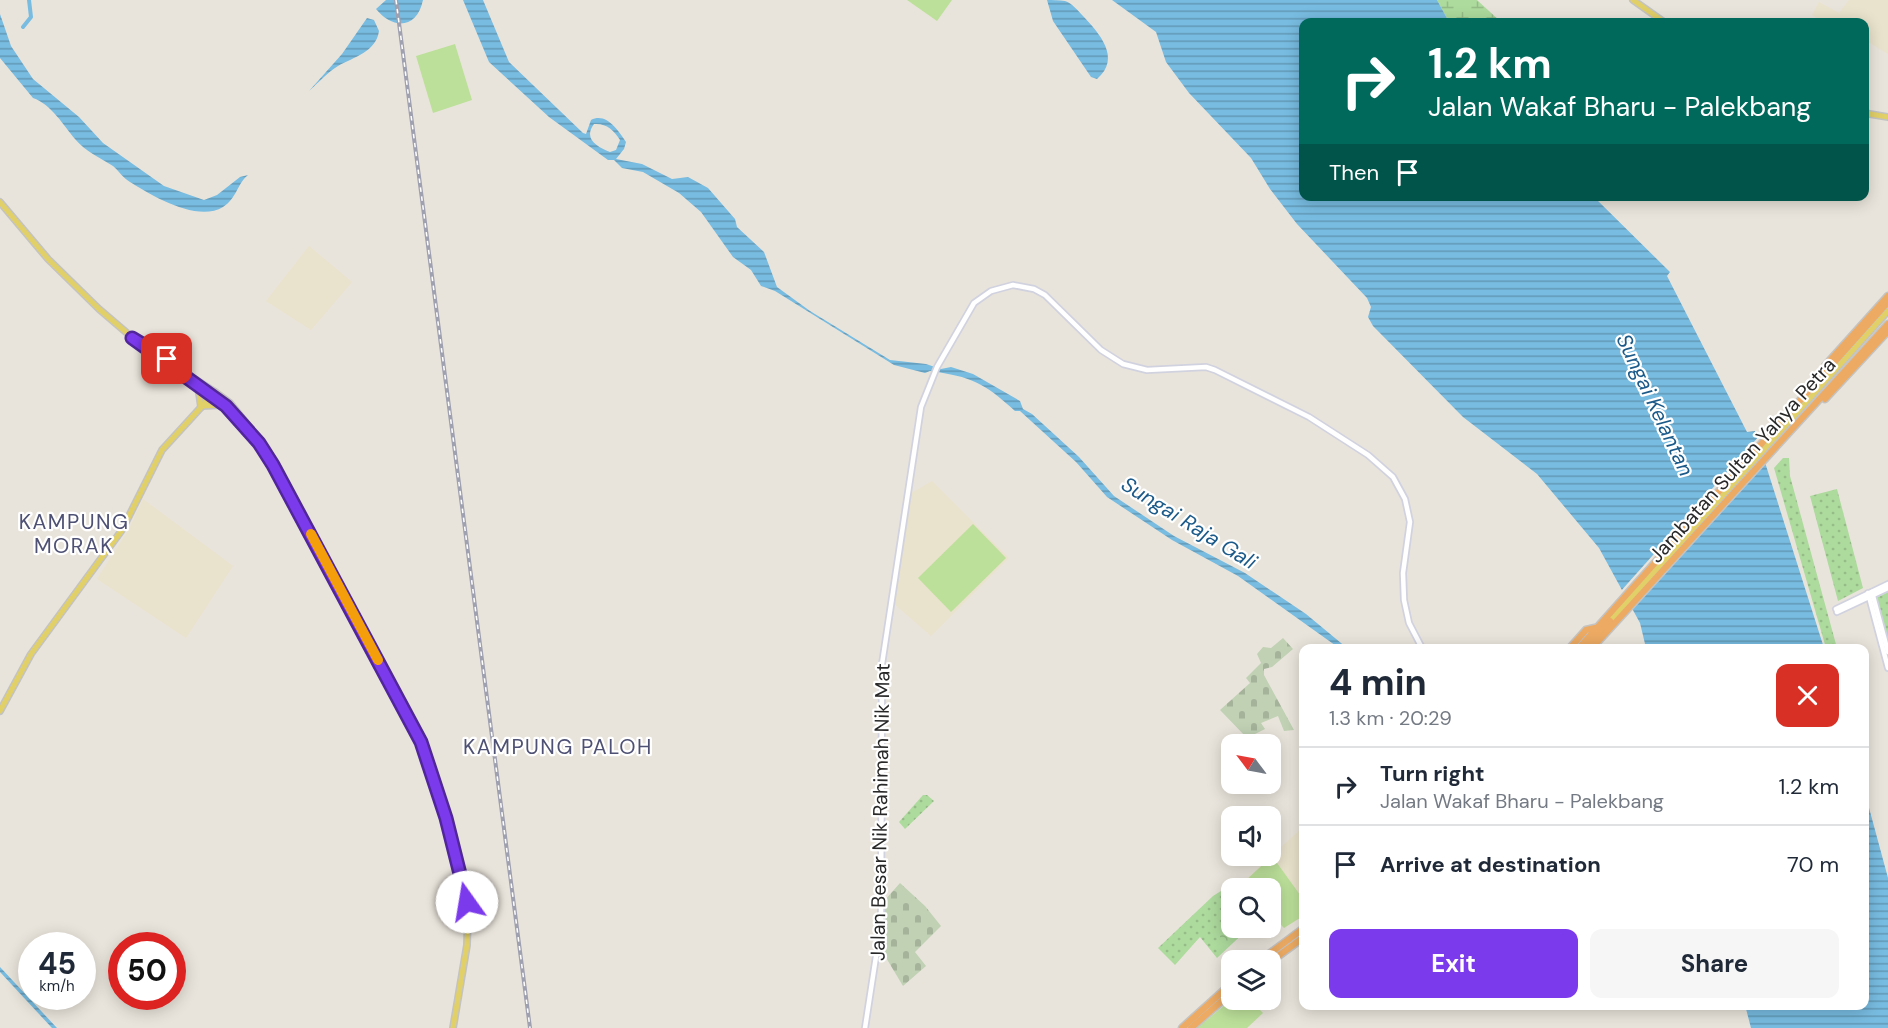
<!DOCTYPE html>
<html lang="en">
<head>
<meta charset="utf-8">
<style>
	:root { --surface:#fff; --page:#f6f6f7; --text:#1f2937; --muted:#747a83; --line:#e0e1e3; --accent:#7c3aed }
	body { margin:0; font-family:"DM Sans",sans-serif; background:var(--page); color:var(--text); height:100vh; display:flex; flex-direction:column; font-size:22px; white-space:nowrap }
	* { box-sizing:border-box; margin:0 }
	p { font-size:20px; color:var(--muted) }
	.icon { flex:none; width:33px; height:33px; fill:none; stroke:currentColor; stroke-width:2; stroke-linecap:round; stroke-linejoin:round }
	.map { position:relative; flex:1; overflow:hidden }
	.side { position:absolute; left:1299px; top:644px; width:570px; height:366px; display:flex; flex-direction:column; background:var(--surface); border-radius:12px; box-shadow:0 3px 15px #0003 }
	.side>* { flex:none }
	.top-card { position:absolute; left:1299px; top:18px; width:570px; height:183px; border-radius:12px; box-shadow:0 3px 15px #0003; background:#00695c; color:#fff; overflow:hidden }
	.needle { width:39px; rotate:302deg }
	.controls { position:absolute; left:1221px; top:734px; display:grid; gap:12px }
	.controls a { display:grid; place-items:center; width:60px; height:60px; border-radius:12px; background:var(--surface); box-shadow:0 3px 15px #0003; font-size:30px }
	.speed { position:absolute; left:18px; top:932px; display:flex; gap:12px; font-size:30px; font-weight:700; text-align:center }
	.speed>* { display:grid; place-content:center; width:78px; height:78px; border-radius:50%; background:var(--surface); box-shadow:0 3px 15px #0003; line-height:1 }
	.speed small { font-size:15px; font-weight:400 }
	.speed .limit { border:9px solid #d22; background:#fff; color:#111 }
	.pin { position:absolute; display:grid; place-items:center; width:51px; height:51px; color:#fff; margin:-26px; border-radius:12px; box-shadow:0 3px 9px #0006 }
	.me { position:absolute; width:66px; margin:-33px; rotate:347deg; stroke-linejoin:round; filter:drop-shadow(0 0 4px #0008) }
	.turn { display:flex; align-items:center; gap:21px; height:126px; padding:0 30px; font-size:27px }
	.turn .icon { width:78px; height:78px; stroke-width:2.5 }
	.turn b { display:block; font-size:42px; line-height:51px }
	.then { display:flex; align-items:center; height:57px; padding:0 30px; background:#0003; gap:12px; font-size:22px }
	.round { display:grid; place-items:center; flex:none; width:63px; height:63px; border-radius:12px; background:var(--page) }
	.head { display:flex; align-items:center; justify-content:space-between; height:102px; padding:0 30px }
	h1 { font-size:36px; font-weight:700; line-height:45px }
	.action { display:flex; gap:12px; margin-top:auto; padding:12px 30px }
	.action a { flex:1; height:69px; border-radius:12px; background:var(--accent); color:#fff; font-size:24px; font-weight:700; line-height:69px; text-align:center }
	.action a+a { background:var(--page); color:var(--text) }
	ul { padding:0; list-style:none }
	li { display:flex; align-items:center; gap:18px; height:78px; padding:0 30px; border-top:2px solid var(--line) }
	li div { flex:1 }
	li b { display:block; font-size:22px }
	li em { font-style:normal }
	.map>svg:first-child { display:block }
	.education { fill:#e9e2cc }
	.grass { fill:url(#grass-dots) }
	.forest { fill:url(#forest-crowns) }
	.wetland { fill:url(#wetland-marsh) }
	.cemetery { fill:url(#cemetery-stones) }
	.pitch { fill:#bce09a }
	.water { fill:url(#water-rules); fill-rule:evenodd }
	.pier { fill:#e9e4db }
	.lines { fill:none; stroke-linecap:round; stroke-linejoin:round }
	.canal { stroke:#78bce1; stroke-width:4 }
	.minor-casing { stroke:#d1d2df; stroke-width:8 }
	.major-casing { stroke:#c3c3c3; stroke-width:8 }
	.highway-casing { stroke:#c3c3c3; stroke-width:9 }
	.minor { stroke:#fff; stroke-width:4.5 }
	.major { stroke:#e1cf68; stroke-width:5 }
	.highway { stroke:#ecaa63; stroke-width:6 }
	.rail-casing { stroke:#9fa0b0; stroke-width:4 }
	.rail { stroke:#fff; stroke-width:1.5; stroke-dasharray:4.5; stroke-linecap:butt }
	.route-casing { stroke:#51269a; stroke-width:15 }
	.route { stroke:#7c3aed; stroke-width:10 }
	.slow { stroke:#f59e0b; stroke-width:10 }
	.labels { text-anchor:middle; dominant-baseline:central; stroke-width:4.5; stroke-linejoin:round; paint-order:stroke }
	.street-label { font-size:20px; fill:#282828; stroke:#fff }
	.water-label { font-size:21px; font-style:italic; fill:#1b5a89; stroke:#fff }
	.neighbourhood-label { font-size:21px; letter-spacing:1.5px; fill:#4e5173; stroke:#fff }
</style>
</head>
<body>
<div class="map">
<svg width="1888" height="1028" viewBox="0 0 1888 1028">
	<defs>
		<pattern id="grass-dots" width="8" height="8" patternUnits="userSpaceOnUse" patternTransform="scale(1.5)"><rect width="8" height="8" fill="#adda9d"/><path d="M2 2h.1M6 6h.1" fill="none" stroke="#95bb87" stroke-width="1.8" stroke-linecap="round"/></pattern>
		<pattern id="forest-crowns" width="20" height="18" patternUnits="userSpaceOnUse" patternTransform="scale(1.5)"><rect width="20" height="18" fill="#adda9d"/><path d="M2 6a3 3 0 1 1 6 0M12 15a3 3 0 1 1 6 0" fill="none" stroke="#95bb87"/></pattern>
		<pattern id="wetland-marsh" width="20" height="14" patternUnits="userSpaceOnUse" patternTransform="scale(1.5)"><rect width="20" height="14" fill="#adda9d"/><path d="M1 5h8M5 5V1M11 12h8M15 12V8" fill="none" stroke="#95bb87"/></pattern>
		<pattern id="cemetery-stones" width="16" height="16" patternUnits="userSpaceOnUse" patternTransform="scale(1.5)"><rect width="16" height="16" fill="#c0d1b4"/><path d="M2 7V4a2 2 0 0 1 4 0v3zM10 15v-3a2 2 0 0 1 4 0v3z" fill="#a5b39b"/></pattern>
		<pattern id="water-rules" width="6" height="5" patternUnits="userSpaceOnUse" patternTransform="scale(1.5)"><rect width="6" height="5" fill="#78bce1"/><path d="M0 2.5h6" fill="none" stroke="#6299b6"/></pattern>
	</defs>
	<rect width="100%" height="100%" fill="#e9e4db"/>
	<g class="education">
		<path d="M1849 0H1888V54L1865 40 1864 22H1824L1812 15 1819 2 1839 13Z"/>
		<path d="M309 246 352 282 311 330 266 301Z"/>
		<path d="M932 481 1009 558 931 636 892 602 910 494Z"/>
		<path d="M143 499 233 566 186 638 97 579 128 531Z"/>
		<path d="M1303 827V916L1284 928 1271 914 1270 888H1245L1241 884Z"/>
	</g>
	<g class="grass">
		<path d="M1783 458H1789L1790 476 1837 648H1826L1774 468Z"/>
		<path d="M1837 489 1863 588 1838 601 1810 496Z"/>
		<path d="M1888 592V640L1876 598Z"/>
		<path d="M923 795H927L934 801 905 829 899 822Z"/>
		<path d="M1237 881 1244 888H1232V927H1250L1217 958 1200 937 1175 965 1158 948 1213 896Z"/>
	</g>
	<path class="forest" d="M1229 929 1239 936 1219 955 1217 949 1221 941 1219 932Z"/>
	<path class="wetland" d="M1437 0H1477L1501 22H1449Z"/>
	<g class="cemetery">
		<path d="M1283 638 1293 649 1272 667 1264 669V675L1294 730 1284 731 1278 716 1261 723 1265 729 1247 738 1220 710 1250 683 1246 678 1261 663 1257 654 1263 647 1271 648Z"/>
		<path d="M900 883 925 906 941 926 915 952 926 966 903 986 882 951 884 901Z"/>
	</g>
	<g class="pitch">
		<path d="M907 0H952L937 21Z"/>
		<path d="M455 44 472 100 433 113 416 56Z"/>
		<path d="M973 524 1006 558 951 612 918 578Z"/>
		<path d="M1272 856 1303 899V916L1284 928 1271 914 1270 888H1246L1242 884Z"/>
		<path d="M1232 999H1261L1255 1005 1263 1013 1247 1028H1197Z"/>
	</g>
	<g class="water">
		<path d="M386 0H423C417 29 393 30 376 9Z"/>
		<path d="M463 0H483L509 62 583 133 586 134 591 120C606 112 618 130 626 142L624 149 616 159 642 164 672 179 688 177 708 188 735 219 737 227 764 252 777 287 810 311 890 360 926 364 941 369 951 367 973 374 1020 401 1023 409 1032 414 1079 457 1114 496 1174 536 1245 573 1306 614 1347 648H1339L1238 576 1172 540 1107 497 1076 462 1020 411H1015C983 382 972 377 930 371L925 373 894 365 775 291 761 286 751 270 733 257 701 212 679 193 643 172 622 168 614 160H608L549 117 489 62ZM594 124C606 123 614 130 620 140L616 150 610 152C597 147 583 139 594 124Z"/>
		<path d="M1047 0C1052 0 1060 0 1065 1 1072 3 1078 11 1083 16 1099 33 1122 58 1097 79L1091 77 1053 21Z"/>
		<path d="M1112 0H1437L1449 22H1304V196L1594 197 1670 272 1667 276 1747 432 1755 431 1824 648H1646L1640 623 1599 548 1537 474 1463 417 1373 326 1368 317 1371 307 1367 298 1297 224 1270 189 1251 158 1189 93 1166 62 1156 32Z"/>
		<path d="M0 14 11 46 33 79 79 117 103 143 164 186 204 200 217 195 240 177 248 175C237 184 237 198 223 207 197 223 151 195 130 182 123 178 119 171 113 166 100 158 85 151 75 139 64 126 51 104 33 98L0 58Z"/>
		<path d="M367 18 374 20 379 31C376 52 354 57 338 66 328 72 318 83 309 91L342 54Z"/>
		<path d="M1865 793 1888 878V1028H1751L1745 1005H1864Z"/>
		<path d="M0 967 57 1028H52L0 972Z"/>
	</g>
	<path class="pier" d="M1760 435 1768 460 1630 611 1620 592Z"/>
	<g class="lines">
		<path class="canal" d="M23 27 31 17 29 0"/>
		<defs>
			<g id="minor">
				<path d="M1872 592 1888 652"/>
				<path d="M1868 593 1888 668"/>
				<path d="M1836 609 1888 584"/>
				<path d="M1837 612 1888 588"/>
				<path d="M865 1028 881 924 882 664 921 407 937 367 974 303 991 291 1013 285 1034 289 1045 295 1101 350 1123 364 1147 370 1206 367 1215 370 1309 417 1368 455 1393 477 1405 499 1410 522 1403 573 1404 600 1409 623 1422 648"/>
			</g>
			<g id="major">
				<path d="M1633 0 1664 22"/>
				<path d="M1864 113 1888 117"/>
				<path d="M0 202 48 259 99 309 134 339"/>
				<path d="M132 338 215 392 230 403 247 424 305 524 421 743 455 851 468 913 467 945 453 1028"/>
				<path d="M144 347 226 407 248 431"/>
				<path d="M198 386 201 407"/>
				<path d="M202 406 222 405"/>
				<path d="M1610 621 1888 311"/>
				<path d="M0 711 31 654 122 530 162 450 215 392"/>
			</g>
			<g id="highway">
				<path d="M1825 366 1888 296"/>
				<path d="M1825 399 1888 331"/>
				<path d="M1570 648 1586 630 1595 628"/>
				<path d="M1579 648 1888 302"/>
				<path d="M1584 648 1610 621"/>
				<path d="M1592 648 1888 324"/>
				<path d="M1261 960 1304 928"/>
				<path d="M1270 962 1304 937"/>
				<path d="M1182 1028 1232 983"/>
				<path d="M1191 1028 1232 992"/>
			</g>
		</defs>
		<use href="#minor" class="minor-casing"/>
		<use href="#major" class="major-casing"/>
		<use href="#highway" class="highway-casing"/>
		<use href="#minor" class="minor"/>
		<use href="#major" class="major"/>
		<use href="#highway" class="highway"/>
		<defs>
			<path id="rail" d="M396 0 530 1028"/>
		</defs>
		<use href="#rail" class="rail-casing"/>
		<use href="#rail" class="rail"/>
	</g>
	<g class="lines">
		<defs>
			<path id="route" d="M167 359 132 338 226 406 259 443 273 465 421 742 446 818 467 902"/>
		</defs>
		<use href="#route" class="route-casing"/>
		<use href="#route" class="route"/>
		<path class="slow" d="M311 534 378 660"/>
	</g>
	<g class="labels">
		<g class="street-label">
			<text transform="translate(1742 460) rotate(-48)">Jambatan Sultan Yahya Petra</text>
			<text transform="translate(880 812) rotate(-89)">Jalan Besar Nik Rahimah Nik Mat</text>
		</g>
		<g class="water-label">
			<text transform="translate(1655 405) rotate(65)">Sungai Kelantan</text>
			<text transform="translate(1189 523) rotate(32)">Sungai Raja Gali</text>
		</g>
		<g class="neighbourhood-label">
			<text x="74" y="522">KAMPUNG<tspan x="74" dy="24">MORAK</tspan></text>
			<text x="558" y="747">KAMPUNG PALOH</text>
		</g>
	</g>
</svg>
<div class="controls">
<a><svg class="needle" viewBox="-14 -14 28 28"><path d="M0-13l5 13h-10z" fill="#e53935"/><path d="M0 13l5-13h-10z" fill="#747a83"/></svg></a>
<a><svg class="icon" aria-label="sound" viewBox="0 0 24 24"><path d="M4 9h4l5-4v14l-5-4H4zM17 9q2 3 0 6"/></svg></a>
<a><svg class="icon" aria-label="search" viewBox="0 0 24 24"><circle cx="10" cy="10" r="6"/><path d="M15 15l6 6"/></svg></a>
<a><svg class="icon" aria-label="layers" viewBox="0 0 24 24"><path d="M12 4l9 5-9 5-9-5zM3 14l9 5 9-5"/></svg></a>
</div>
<div class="speed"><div>45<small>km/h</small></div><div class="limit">50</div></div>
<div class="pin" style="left:167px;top:359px;background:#d93025"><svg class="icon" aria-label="arrive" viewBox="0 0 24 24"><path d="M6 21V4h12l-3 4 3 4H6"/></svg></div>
<svg class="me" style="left:467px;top:902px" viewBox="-20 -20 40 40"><circle r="19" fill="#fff"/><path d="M0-13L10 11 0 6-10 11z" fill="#7c3aed"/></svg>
<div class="top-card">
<div class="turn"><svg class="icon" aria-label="right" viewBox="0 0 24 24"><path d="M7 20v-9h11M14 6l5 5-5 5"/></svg><div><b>1.2 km</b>Jalan Wakaf Bharu - Palekbang</div></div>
<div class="then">Then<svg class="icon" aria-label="arrive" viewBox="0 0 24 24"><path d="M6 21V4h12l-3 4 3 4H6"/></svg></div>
</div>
<section class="side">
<div class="head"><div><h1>4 min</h1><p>1.3 km · 20:29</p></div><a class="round" style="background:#d93025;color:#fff"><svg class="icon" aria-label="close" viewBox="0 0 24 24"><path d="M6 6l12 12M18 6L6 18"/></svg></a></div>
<ul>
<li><svg class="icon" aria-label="right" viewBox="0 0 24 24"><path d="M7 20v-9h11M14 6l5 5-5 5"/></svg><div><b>Turn right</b><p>Jalan Wakaf Bharu - Palekbang</p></div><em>1.2 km</em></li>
<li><svg class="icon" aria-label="arrive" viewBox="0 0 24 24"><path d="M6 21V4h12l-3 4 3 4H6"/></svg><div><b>Arrive at destination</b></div><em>70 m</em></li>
</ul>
<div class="action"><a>Exit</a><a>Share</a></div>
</section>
</div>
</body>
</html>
